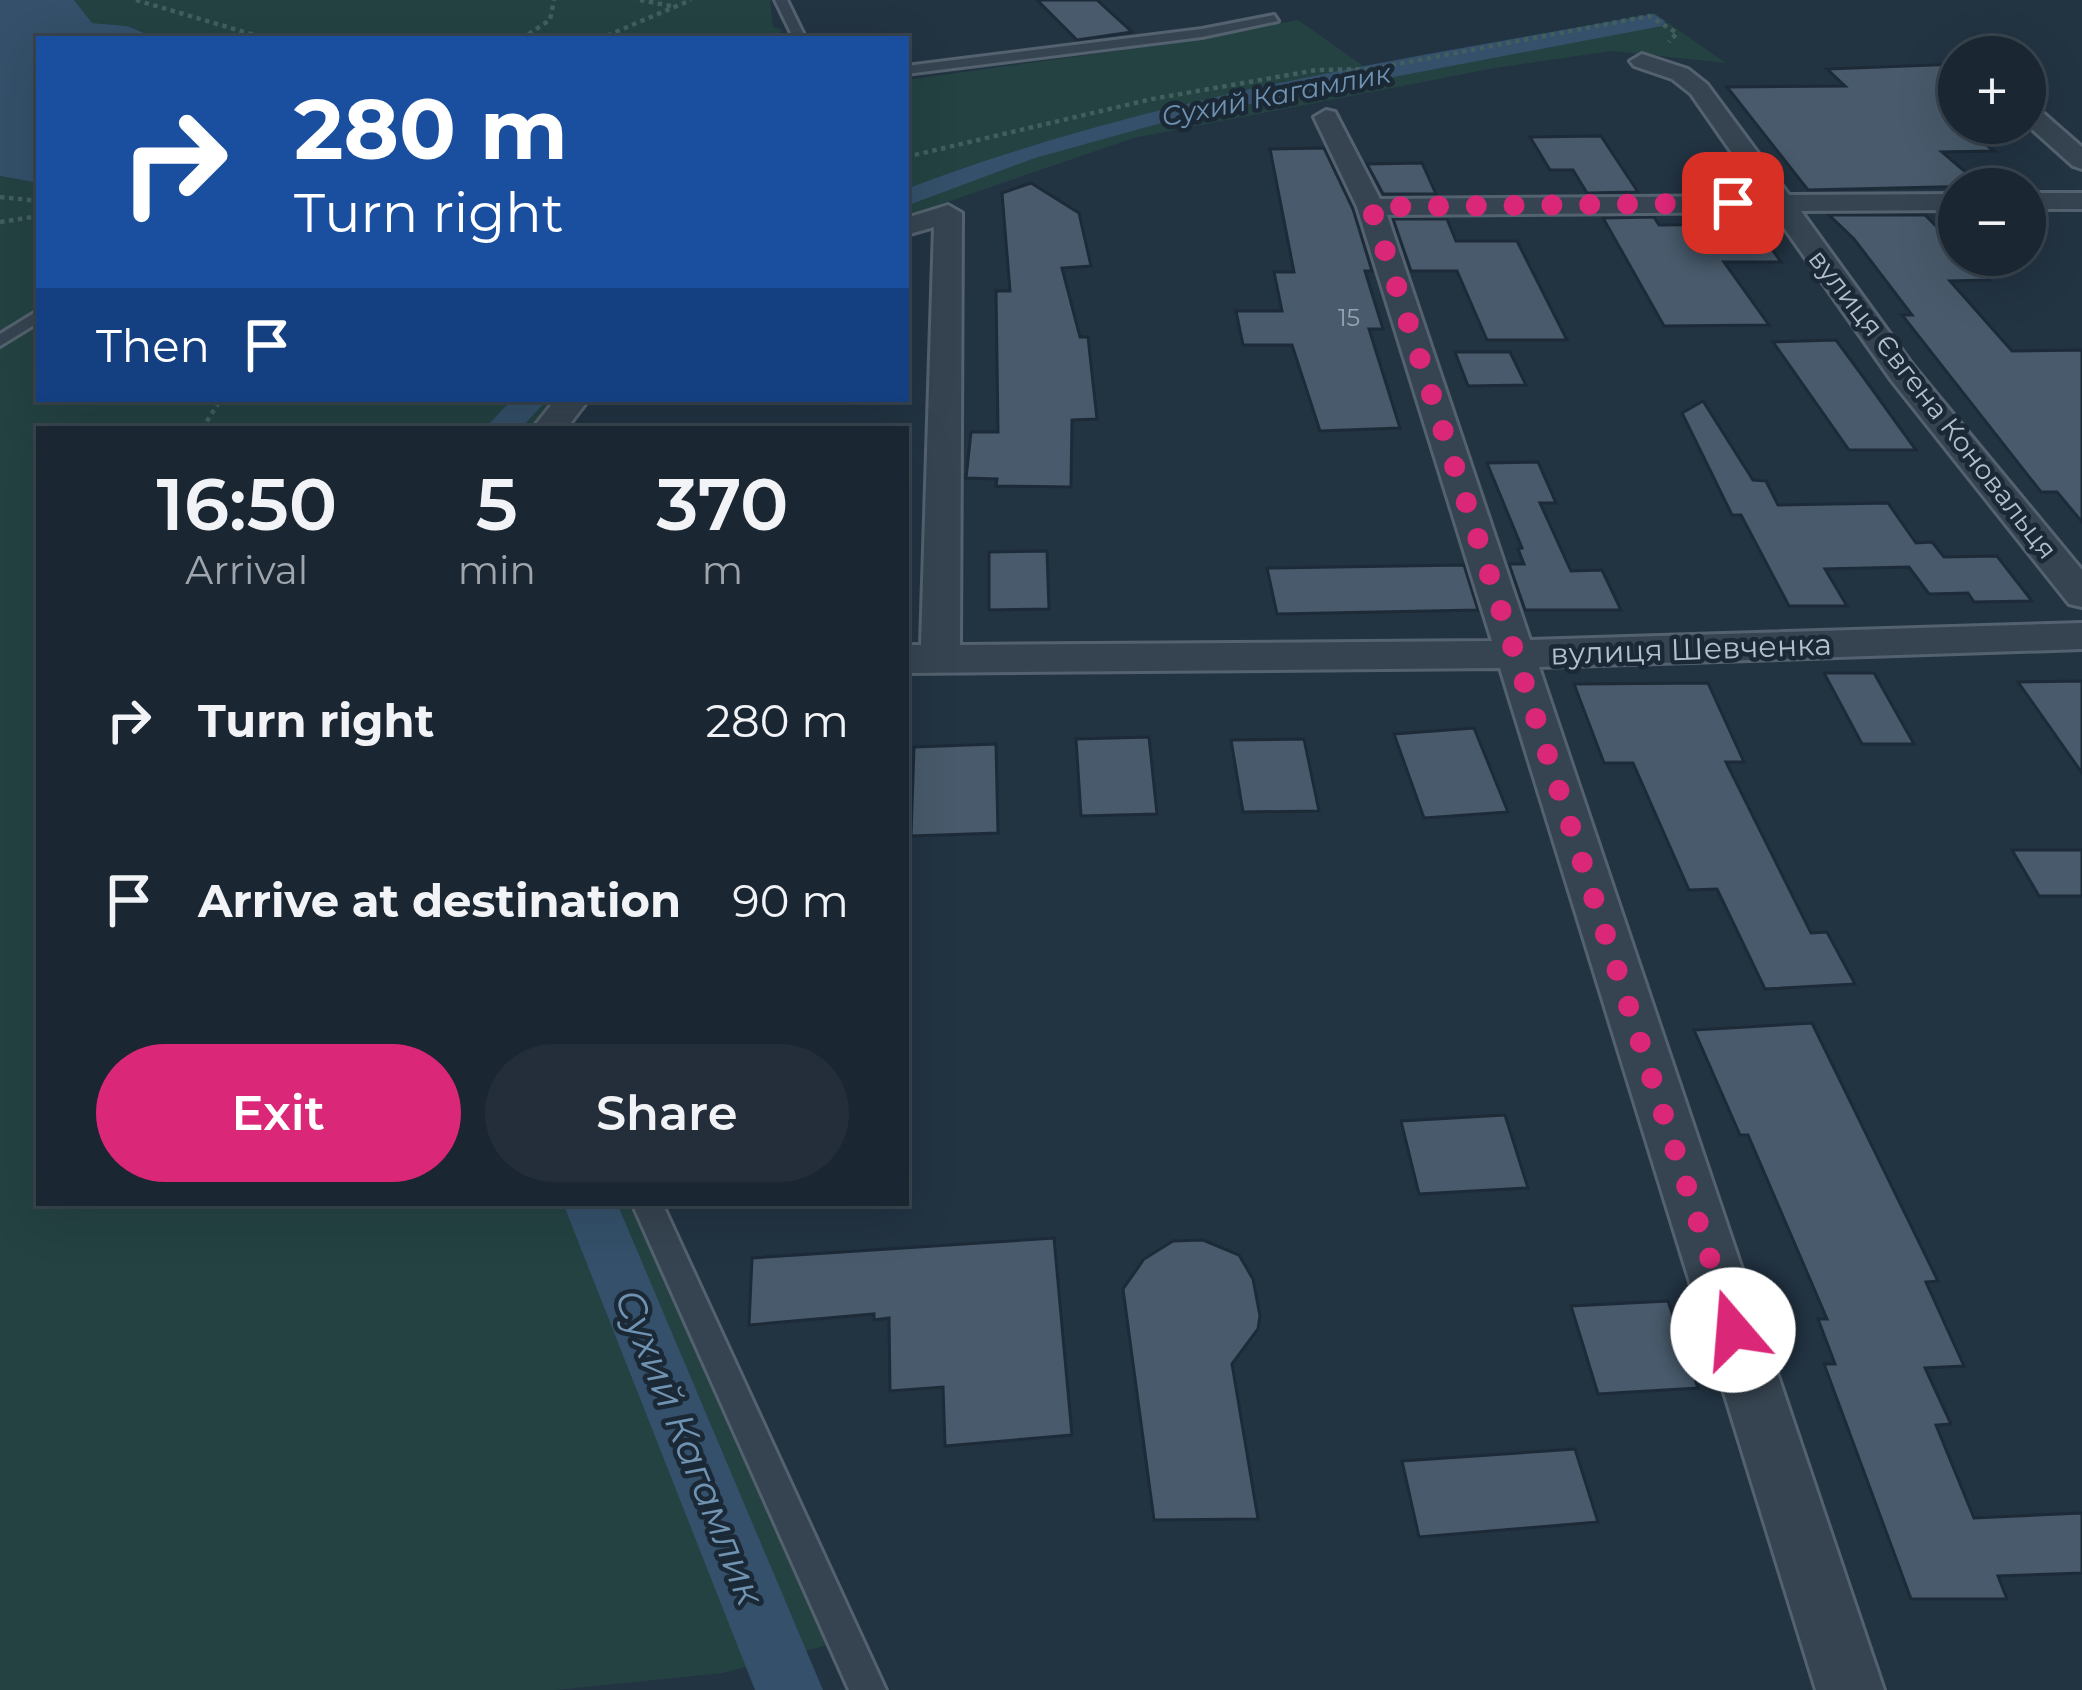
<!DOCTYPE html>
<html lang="en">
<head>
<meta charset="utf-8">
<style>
	:root { --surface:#1a2632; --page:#232e3a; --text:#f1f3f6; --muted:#9fa5ac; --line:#38434d; --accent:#db2777 }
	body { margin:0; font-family:Montserrat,sans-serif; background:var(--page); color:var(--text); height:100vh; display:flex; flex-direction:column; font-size:45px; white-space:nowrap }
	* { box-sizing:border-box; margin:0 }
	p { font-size:39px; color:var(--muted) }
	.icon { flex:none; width:66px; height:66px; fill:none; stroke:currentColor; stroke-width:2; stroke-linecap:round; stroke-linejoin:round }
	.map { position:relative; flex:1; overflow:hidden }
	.drawer { position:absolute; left:36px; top:426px; width:873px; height:780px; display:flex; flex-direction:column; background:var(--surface); border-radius:0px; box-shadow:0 12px 48px #0002,0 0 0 3px var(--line) }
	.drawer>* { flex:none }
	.banner { position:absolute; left:36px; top:36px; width:873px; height:366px; border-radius:0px; box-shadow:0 12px 48px #0002,0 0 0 3px var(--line); background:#1a4fa0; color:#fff; overflow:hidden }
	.tools { position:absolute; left:1938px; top:36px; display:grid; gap:24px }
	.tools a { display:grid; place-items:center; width:108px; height:108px; border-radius:50%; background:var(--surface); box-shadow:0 12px 48px #0002,0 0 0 3px var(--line); font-size:60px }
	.pin { position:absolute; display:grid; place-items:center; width:102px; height:102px; color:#fff; margin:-51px; border-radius:24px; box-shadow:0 6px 18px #0006 }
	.me { position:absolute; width:132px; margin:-66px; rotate:342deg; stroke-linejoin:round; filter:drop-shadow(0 0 9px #0008) }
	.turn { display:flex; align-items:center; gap:42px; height:252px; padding:0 60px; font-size:54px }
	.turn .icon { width:156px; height:156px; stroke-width:2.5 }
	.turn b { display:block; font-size:84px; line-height:102px }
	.then { display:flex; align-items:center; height:114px; padding:0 60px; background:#0003; gap:24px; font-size:45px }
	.eta { display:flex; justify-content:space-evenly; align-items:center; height:204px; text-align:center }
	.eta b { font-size:72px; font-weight:600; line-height:84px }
	.cta { display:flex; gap:24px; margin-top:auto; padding:24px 60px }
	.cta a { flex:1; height:138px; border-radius:72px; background:var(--accent); color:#fff; font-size:48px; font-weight:600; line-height:138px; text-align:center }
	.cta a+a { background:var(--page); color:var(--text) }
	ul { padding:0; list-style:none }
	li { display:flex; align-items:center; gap:36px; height:180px; padding:0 60px }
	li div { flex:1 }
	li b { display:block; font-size:45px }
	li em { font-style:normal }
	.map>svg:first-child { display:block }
	.green { fill:#244242 }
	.water { fill:#34506a }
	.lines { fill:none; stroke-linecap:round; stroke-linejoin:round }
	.canal { fill:#34506a; fill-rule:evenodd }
	.building { fill:#485a6b; stroke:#1d2b38; stroke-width:3 }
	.service-casing { stroke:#54626f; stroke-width:6 }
	.minor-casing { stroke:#54626f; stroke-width:6 }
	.path { stroke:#425e5f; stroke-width:4.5; stroke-dasharray:4.5 4.5; stroke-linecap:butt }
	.service { fill:#364451; fill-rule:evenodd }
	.minor { fill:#364451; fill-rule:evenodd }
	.route { stroke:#db2777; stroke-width:21; stroke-dasharray:0 37.8 }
	.labels { text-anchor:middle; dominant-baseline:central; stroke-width:9; stroke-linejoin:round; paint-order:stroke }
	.number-label { font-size:24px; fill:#98a6b4 }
	.far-water-label { font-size:27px; font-style:italic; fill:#7093b2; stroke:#1b2936 }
	.far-street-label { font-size:27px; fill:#b3bfcc; stroke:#1b2936 }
	.street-label { font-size:30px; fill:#b3bfcc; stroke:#1b2936 }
	.near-water-label { font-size:39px; font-style:italic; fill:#7093b2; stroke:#1b2936 }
</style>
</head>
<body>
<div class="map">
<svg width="2082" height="1690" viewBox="0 0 2082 1690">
	<rect width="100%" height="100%" fill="#223342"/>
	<g class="green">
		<path d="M74 0H770L773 27 783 30 773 39H159L127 26 91 23Z"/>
		<path d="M1654 13 1726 63 1612 51 1495 68 1134 138 906 216V80L1152 46 1298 20 1365 67Z"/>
		<path d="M0 176 39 183V399H566L540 429H39V1203H658L854 1638 723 1673 556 1690H0Z"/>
	</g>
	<path class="water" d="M0 0H74L92 23 127 26 159 39H39V183L0 176Z"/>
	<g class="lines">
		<g class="canal">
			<path d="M1654 14 1665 21 1662 26 1183 117 1035 158 906 206V189C1148 97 1400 59 1654 14Z"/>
			<path d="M513 399H548L520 429H484Z"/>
			<path d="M563 1203H617L823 1690H755Z"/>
		</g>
	</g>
	<g class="building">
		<path d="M1037 0H1097L1132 32 1077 40Z"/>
		<path d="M1959 64V123L1994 151 1942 152 1982 186 1808 190 1727 87 1845 86 1827 69Z"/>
		<path d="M1601 136 1638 192 1587 193 1573 170H1550L1530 137Z"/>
		<path d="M1324 148 1353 209 1372 271H1365L1383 329H1369L1400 428 1320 431 1292 345H1243L1236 311H1282L1274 272H1294L1270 149Z"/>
		<path d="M1422 163 1436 194H1383L1367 164Z"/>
		<path d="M1031 183 1079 213 1091 266 1062 268 1080 337H1088L1097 419 1072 420 1071 487 996 486 997 479 966 478 971 432H998L996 291H1010L1002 193Z"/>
		<path d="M1829 215H1925L1959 249V255H1965L1990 280 1950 281 2012 351 2082 350V522L2057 492H2041L1902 315H1912L1854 239Z"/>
		<path d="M1654 217 1659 225 1754 224 1781 262H1724L1769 325 1664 326 1603 218Z"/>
		<path d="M1393 219H1447L1456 241H1517L1567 340H1487L1457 271H1411Z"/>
		<path d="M1836 340 1864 378 1916 450H1849L1773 342Z"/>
		<path d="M1455 352H1510L1526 385 1468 386Z"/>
		<path d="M1703 401 1753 480 1766 481 1778 505 1888 503 1916 543 1932 542 1944 557 1997 556 2032 601 1974 602 1968 593 1929 594 1909 567 1825 569 1847 606H1789L1741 515H1732L1682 413Z"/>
		<path d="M1538 462 1556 503H1540L1571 571 1602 570 1621 610H1525L1509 564H1524L1518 549 1522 548 1487 463Z"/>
		<path d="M1047 551 1049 609 989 610V552Z"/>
		<path d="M1464 565 1478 610 1277 614 1267 568Z"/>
		<path d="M1824 673H1874L1914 744H1862Z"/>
		<path d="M2082 681V773L2018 682Z"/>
		<path d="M1708 683 1744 762H1726L1811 933 1827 932 1855 984 1765 989 1717 889 1689 890 1633 763H1604L1574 684Z"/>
		<path d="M1474 728 1508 812 1424 818 1394 734Z"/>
		<path d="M1149 737 1157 814 1081 816 1076 739Z"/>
		<path d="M1304 739 1319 811 1243 812 1231 740Z"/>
		<path d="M996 744 998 833 911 836 914 747Z"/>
		<path d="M2012 850H2082V896H2039Z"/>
		<path d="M1812 1023 1938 1281 1926 1282 1964 1366 1925 1368 1951 1424 1936 1425 1974 1518 2082 1513V1573L1998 1576 2007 1599H1911L1824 1364H1835L1818 1319H1827L1748 1135H1740L1694 1030Z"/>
		<path d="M1505 1115 1528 1188 1419 1194 1401 1121Z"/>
		<path d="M1054 1238 1072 1435 945 1446 943 1387 890 1391 889 1318 874 1320V1314L749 1325 752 1258Z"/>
		<path d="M1203 1240 1239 1255 1253 1279 1260 1316 1258 1329 1232 1364 1258 1519 1154 1520 1123 1289 1144 1259 1173 1241Z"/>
		<path d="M1668 1301 1698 1388 1598 1394 1571 1306Z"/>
		<path d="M1575 1449 1598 1522 1419 1537 1402 1461Z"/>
	</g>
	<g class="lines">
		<defs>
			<g id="service">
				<path d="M775 0H787L806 39H794Z"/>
				<path d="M1274 15 1278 21 1202 37 906 74V66L1202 29Z"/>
				<path d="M39 310V322L0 346V334Z"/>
				<path d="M632 1203H662L886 1690H849Z"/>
			</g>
			<g id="minor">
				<path d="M1642 54 1688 69 1707 84 1789 195 1959 194V210L1801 211 1914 367 2082 570V607L2069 604 1892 381 1773 212 1387 215 1530 640 2082 623V649L1539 667 1884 1690H1816L1500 668 906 673V645H921L934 227 906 235V218L948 205 962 213 960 645 1492 641 1357 207 1314 117 1326 110 1335 112 1380 199 1762 196 1691 94 1672 79 1634 66 1630 61Z"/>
				<path d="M2025 103 2034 105 2082 147V169L2073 166 2025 123Z"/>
				<rect x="2025" y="193" width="57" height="16"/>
				<path d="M556 399H589L566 429H532Z"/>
			</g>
		</defs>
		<use href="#service" class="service-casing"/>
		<use href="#minor" class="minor-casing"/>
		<g class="path">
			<path d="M136 0 268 39"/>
			<path d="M640 0 671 6"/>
			<path d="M521 39 550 20 554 0"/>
			<path d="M599 39 691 0"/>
			<path d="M906 157 1152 99 1317 70 1372 69 1649 16 1677 33 1669 42"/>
			<path d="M0 197 39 201"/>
			<path d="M0 222 39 216"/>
			<path d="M202 429 221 399"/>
		</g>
		<use href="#service" class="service"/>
		<use href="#minor" class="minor"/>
	</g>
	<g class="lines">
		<path class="route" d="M1733 1330 1371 207 1733 203"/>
	</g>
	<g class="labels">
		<g class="number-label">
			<text x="1349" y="317">15</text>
		</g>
		<g class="far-water-label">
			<text transform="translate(1276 95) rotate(-11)">Сухий Кагамлик</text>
		</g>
		<g class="far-street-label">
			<text transform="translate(1933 404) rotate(52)">вулиця Євгена Коновальця</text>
		</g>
		<g class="street-label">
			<text transform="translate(1691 649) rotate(-2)">вулиця Шевченка</text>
		</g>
		<g class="near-water-label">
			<text transform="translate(690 1447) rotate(68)">Сухий Кагамлик</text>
		</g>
	</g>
</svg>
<div class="tools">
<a>+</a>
<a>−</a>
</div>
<div class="pin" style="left:1733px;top:203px;background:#d93025"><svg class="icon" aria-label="arrive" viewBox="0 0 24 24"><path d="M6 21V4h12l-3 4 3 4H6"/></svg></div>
<svg class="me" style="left:1733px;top:1330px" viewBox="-20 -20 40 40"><circle r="19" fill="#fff"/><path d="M0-13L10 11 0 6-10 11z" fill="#db2777"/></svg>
<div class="banner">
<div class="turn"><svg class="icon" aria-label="right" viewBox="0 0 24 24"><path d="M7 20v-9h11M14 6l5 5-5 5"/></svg><div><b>280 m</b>Turn right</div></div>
<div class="then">Then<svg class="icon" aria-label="arrive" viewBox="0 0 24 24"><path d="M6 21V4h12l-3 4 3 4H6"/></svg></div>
</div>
<section class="drawer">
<div class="eta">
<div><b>16:50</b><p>Arrival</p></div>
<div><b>5</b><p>min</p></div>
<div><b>370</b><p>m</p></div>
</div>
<ul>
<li><svg class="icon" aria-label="right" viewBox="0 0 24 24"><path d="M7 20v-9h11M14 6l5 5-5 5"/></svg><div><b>Turn right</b></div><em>280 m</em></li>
<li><svg class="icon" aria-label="arrive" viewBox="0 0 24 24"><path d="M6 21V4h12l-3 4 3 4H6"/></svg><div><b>Arrive at destination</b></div><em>90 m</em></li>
</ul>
<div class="cta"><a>Exit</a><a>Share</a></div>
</section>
</div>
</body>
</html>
